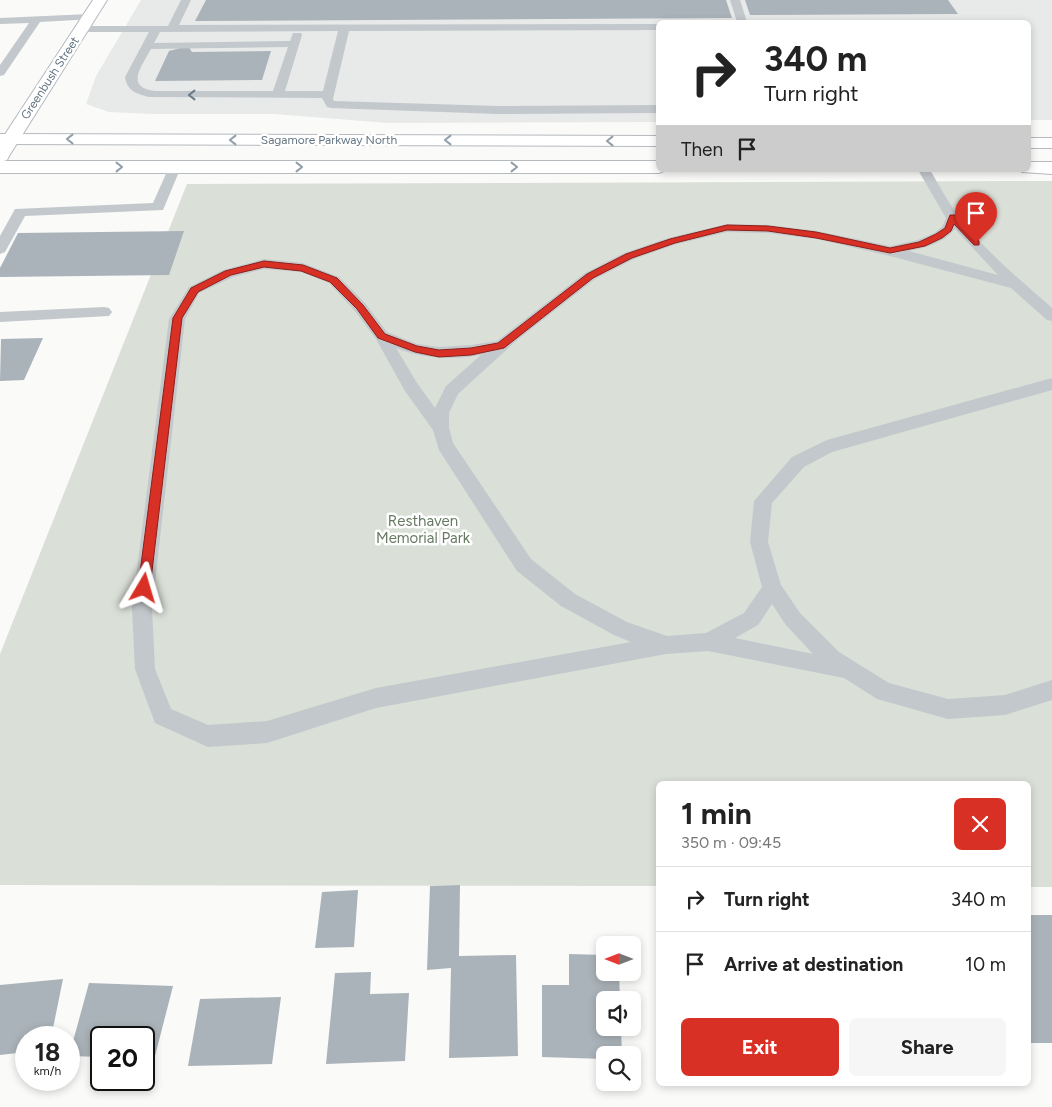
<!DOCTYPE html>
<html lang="en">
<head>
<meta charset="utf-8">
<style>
	:root { --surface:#fff; --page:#f6f6f6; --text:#222; --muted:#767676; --line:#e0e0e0; --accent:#d93025 }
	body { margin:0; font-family:Figtree,sans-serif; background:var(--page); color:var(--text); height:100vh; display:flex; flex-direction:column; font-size:19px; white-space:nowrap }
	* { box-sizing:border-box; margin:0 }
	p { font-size:16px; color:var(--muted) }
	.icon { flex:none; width:28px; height:28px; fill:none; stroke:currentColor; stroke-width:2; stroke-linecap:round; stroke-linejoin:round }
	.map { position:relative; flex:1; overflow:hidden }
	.details { position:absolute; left:656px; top:781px; width:375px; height:305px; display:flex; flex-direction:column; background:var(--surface); border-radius:8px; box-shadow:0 2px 8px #0003 }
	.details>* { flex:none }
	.top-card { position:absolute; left:656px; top:20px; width:375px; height:152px; border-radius:8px; box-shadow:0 2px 8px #0003; background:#fff; color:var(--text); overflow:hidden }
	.needle { width:32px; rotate:270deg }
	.buttons { position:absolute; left:596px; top:936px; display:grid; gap:10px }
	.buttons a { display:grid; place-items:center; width:45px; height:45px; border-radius:8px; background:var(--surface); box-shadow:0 2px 8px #0003; font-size:25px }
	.speed { position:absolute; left:15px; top:1026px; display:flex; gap:10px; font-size:25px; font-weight:700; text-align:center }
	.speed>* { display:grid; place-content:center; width:65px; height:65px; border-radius:50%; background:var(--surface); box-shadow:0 2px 8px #0003; line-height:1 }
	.speed small { font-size:12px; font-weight:400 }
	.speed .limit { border:2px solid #111; border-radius:8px; background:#fff; color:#111 }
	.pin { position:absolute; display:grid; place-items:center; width:42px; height:42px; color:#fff; margin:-51px -21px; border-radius:50% 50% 50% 0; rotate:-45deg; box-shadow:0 0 5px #0007 }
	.pin .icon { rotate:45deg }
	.me { position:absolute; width:55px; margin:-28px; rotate:7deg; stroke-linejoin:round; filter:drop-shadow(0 0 4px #0008) }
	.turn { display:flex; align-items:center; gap:18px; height:105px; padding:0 25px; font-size:22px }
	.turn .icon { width:65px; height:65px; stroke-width:2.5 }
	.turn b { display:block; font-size:35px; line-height:42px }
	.then { display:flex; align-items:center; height:48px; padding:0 25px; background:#0003; gap:10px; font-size:19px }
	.round { display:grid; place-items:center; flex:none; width:52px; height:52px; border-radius:8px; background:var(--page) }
	.overview { display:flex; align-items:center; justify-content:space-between; height:85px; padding:0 25px }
	h1 { font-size:30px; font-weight:700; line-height:38px }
	.cta { display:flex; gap:10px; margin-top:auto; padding:10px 25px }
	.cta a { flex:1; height:58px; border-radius:8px; background:var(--accent); color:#fff; font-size:20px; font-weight:700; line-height:58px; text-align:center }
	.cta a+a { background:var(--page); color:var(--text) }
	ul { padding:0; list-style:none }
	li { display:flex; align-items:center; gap:15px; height:65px; padding:0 25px; border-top:1px solid var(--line) }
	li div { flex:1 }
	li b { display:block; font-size:19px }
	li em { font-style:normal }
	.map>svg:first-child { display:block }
	.built { fill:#e8e9e9 }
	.green { fill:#dadfd7 }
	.building { fill:#aab3b9 }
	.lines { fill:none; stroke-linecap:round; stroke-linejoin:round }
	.secondary-casing { stroke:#b3babf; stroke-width:2 }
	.primary-casing { stroke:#b5babe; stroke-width:2 }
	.lane { fill:#c3c8cc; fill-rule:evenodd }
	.secondary { fill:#fff; fill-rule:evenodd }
	.primary { fill:#fff; fill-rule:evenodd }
	.oneway { stroke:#6a7a87 }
	.oneway2 { stroke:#939fa8 }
	.route { fill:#d93025; stroke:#8d1f18 }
	.labels { text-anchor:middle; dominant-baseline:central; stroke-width:5; stroke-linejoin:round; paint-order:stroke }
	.far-street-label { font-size:12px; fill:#657683; stroke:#fff }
	.park-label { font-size:15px; fill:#687a64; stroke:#fff }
</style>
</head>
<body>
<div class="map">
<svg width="1052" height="1107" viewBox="0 0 1052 1107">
	<rect width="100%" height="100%" fill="#fafaf8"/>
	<path class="built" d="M141 0H1052V120H1029V22H659V122L388 123 274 114H153L109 112 86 104 96 76Z"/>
	<path class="green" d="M1052 181V887H1029V784H659V886L0 885V654L187 184Z"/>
	<g class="building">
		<path d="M206 0H726L732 18 195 21Z"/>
		<path d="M745 0H948L958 14 750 15Z"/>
		<path d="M188 46 192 52 271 51 262 80 155 81 169 51Z"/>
		<path d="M184 231 169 275 0 277V268L18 233Z"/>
		<path d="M43 338 24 380 0 381 1 339Z"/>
		<path d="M460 885 459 956 516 955 518 1056 449 1058 451 968 427 970 430 886Z"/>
		<path d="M358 890 354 947 315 948 322 892Z"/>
		<rect x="1029" y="915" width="23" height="128"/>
		<path d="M569 954 605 955V972H619L620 1000H605V1028H621L622 1055H605V1059L542 1057V985H569Z"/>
		<path d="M371 972 370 994 409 993 405 1061 326 1064 335 973Z"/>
		<path d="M63 979 51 1038H26V1052L0 1055V985Z"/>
		<path d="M89 983 173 986 154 1060H144V1038H101V1057L69 1056Z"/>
		<path d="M281 997 272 1064 188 1066 200 999Z"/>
	</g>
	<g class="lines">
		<defs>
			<path id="secondary" d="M93 0H107L9 156 7 160 0 162V142Z"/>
			<g id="primary">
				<path d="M0 134 659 136V146L0 144Z"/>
				<rect x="1029" y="138" width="23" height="10"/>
				<path d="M0 161H659V170H666L659 173H0Z"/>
				<path d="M1029 162H1052V174L1022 172 1021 170H1029Z"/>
			</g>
		</defs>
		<use href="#secondary" class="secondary-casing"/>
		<use href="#primary" class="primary-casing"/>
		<g class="lane">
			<path d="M181 0H191L179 25 659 24V30L349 31 333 99 334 101 498 106 659 105V113L498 114 331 108 327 107 322 98 149 97C137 94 127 91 125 77L149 32H81L76 29 81 26H168ZM338 31 323 91H285L302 35 301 33H293L290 41 154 43 160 32ZM288 47 273 91H155C124 87 142 66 151 49Z"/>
			<path d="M730 0H740L747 22H737Z"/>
			<path d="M90 14 95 17 94 19 40 22 4 75 0 76V65L29 23 0 24V18Z"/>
			<path d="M175 163 181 167 163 210 25 216 5 252 0 254V236L15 209 153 203 169 167Z"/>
			<path d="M918 170H930C938 183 945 197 954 210 980 247 1018 278 1052 308V321L1047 320 1011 288 890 256 817 239 768 233 727 232 677 244 634 259 595 279 517 340 458 394 449 413V428L453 443 531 559 575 594 627 622 667 636 706 633 744 613 762 587 750 542 754 501 792 457 827 440 1052 378V390L832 452 804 467 772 503 768 542 781 585 800 613 839 652 889 683 948 699 1005 695 1052 680V700L1005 715 948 719 877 699 844 678 708 651 666 654 376 708 267 743 208 747 155 723 135 669 132 608 169 319 189 287 223 270 264 259 303 263 339 277 365 303 387 332 417 344 439 347 471 345 497 341 585 273 624 253 668 238 727 224 768 225 817 231 890 246 918 240 934 233 942 227 946 218ZM955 229 998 275 909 251C925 248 944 243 955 229ZM264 269 301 272 329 283 355 311 376 339 405 391 433 430 439 450 517 571 561 606 614 635 631 642 376 688 267 721 208 725 171 709 155 669 152 608 185 319 199 293 233 277ZM396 348C424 359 452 360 481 355L446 386 435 408 417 383ZM772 604 786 625 813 654 735 638 758 625Z"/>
			<path d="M104 307 109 308 112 312 109 316 0 322V312Z"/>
		</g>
		<use href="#secondary" class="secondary"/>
		<use href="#primary" class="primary"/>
	</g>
	<defs><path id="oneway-chevron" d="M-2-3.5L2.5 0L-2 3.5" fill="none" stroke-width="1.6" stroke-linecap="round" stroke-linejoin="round" transform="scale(1.25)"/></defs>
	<use class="oneway" href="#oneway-chevron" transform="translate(192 95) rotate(180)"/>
	<g class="oneway2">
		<use href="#oneway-chevron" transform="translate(70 139) rotate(180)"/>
		<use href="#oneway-chevron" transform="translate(233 140) rotate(-180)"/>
		<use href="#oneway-chevron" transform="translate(448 140) rotate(-180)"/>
		<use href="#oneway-chevron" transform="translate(610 141) rotate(-180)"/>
		<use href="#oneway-chevron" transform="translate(119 167)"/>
		<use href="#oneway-chevron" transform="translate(299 167)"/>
		<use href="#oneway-chevron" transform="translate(514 167)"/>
	</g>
	<path class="route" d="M950 215H956L979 241V245H974L954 224 951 231 942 238 925 246 890 253 816 238 768 231 727 230 675 243 632 258 593 278 504 348 471 355 439 357 415 352 378 338 357 309 330 282 301 271 264 267 231 275 198 292 182 318 150 588 148 592 144 593 140 592 138 588 173 318 191 288 225 271 264 261 303 265 337 278 363 305 385 334 417 346 439 350 471 348 498 343 587 274 626 254 670 239 727 225 768 226 816 232 890 248 919 242 936 234 945 228Z"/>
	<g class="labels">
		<g class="far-street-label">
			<text transform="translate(50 78) rotate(-57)">Greenbush Street</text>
			<text x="329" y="140">Sagamore Parkway North</text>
		</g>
		<g class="park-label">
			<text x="423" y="521">Resthaven<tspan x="423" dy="17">Memorial Park</tspan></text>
		</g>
	</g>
</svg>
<div class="buttons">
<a><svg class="needle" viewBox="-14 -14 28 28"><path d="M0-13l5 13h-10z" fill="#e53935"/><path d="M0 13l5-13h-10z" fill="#767676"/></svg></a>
<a><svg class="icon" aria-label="sound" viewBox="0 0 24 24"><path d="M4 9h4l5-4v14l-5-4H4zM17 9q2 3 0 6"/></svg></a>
<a><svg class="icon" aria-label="search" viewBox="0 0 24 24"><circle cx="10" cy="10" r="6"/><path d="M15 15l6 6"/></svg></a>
</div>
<div class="speed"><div>18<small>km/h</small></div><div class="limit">20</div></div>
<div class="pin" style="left:976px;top:243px;background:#d93025"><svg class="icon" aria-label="arrive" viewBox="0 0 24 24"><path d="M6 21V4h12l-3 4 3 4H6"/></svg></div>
<svg class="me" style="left:144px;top:588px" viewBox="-20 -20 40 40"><path d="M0-17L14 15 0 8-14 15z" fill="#d93025" stroke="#fff" stroke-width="4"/></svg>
<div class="top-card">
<div class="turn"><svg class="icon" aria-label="right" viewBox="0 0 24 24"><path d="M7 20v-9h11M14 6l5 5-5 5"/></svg><div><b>340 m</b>Turn right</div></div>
<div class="then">Then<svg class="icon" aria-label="arrive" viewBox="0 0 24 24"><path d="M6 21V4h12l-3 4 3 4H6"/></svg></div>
</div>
<section class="details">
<div class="overview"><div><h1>1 min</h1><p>350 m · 09:45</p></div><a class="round" style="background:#d93025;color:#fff"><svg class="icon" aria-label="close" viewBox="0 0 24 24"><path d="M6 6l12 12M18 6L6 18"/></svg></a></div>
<ul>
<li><svg class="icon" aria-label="right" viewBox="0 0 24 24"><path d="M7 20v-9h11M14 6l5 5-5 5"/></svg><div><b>Turn right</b></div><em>340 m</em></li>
<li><svg class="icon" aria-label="arrive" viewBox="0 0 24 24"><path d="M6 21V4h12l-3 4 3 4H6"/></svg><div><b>Arrive at destination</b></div><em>10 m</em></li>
</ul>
<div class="cta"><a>Exit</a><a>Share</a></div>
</section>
</div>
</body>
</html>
